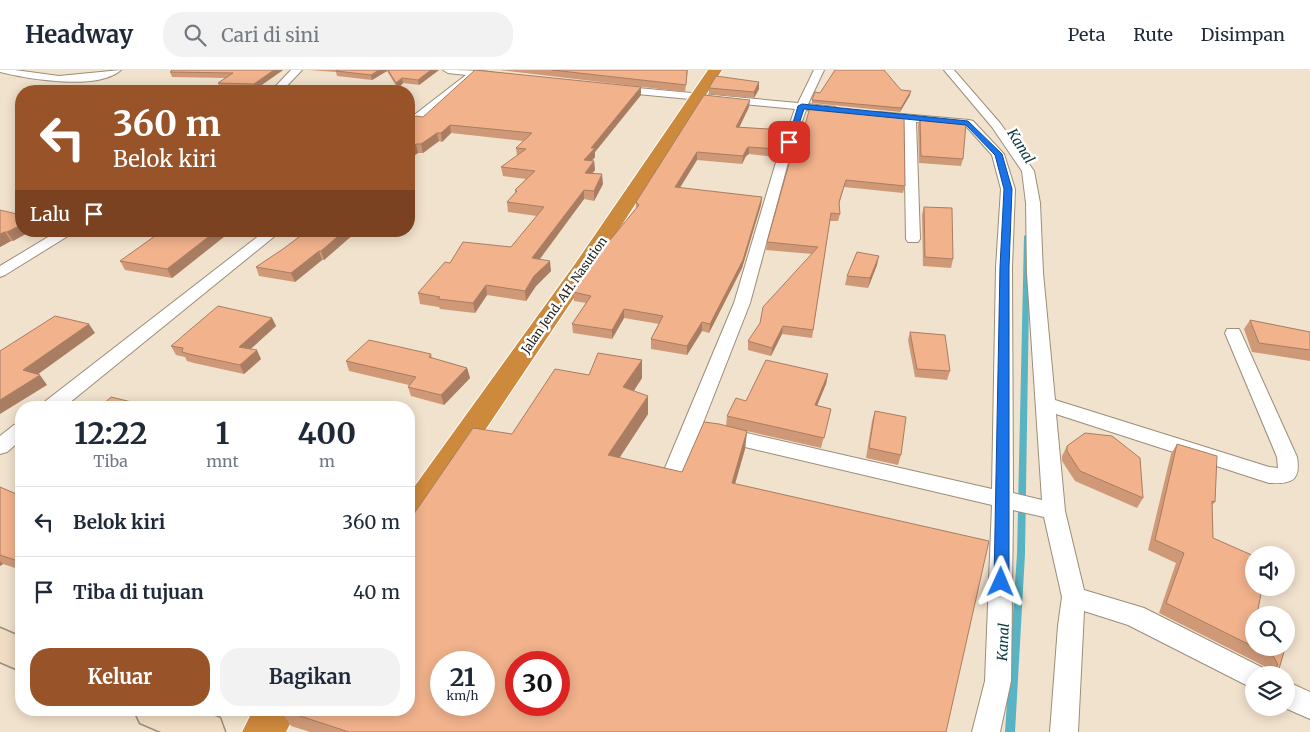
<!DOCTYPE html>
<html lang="id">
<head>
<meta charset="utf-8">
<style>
	:root { --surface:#fff; --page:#f2f2f3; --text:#1f2937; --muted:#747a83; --line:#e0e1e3; --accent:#995329 }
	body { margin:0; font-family:Merriweather,serif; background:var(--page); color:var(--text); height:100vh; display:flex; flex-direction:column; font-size:19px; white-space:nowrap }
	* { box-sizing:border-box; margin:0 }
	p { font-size:16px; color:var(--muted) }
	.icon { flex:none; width:28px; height:28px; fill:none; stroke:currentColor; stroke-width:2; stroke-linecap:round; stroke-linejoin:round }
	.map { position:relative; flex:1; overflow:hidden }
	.panel { position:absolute; left:15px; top:331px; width:400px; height:315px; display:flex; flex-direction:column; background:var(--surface); border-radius:20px; box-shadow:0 2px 12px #0003 }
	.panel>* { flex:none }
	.guide { position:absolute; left:15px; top:15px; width:400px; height:152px; border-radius:20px; box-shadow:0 2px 12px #0003; background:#995329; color:#fff; overflow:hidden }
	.tools { position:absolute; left:1245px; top:476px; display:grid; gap:10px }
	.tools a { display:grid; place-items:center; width:50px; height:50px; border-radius:50%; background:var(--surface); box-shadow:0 2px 12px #0003; font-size:25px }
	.speed { position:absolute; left:430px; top:581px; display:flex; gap:10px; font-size:25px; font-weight:700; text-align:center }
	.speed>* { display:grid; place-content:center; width:65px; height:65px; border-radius:50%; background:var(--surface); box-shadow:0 2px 12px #0003; line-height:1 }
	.speed small { font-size:12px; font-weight:400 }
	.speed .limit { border:8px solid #d22; background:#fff; color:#111 }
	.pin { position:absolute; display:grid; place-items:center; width:42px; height:42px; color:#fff; margin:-21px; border-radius:10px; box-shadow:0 2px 8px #0006 }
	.me { position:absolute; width:55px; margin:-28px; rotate:1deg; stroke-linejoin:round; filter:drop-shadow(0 0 4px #0008) }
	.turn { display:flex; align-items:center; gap:18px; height:105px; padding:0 15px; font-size:22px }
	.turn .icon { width:65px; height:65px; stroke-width:2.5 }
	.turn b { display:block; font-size:35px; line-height:42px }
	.then { display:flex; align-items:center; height:48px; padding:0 15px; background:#0003; gap:10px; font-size:19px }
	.eta { display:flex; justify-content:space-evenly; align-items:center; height:85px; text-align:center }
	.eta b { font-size:30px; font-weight:700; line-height:35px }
	.cta { display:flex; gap:10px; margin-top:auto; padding:10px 15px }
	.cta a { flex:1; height:58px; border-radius:20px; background:var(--accent); color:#fff; font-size:20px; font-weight:700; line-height:58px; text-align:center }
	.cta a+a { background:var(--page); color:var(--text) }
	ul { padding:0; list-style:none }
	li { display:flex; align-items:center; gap:15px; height:70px; padding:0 15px; border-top:1px solid var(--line) }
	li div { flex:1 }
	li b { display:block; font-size:19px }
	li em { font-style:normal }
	header { display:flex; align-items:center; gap:30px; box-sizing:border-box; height:70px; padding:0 25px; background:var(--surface); border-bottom:1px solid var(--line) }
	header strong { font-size:24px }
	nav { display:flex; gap:28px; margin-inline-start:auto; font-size:18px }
	.search { width:350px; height:45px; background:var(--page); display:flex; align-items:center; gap:12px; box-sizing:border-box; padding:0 18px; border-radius:20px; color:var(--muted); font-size:19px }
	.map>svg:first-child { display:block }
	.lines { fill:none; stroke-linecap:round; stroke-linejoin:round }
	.stream { fill:#58b3c3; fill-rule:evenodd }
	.street-casing { stroke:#9b8d79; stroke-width:2 }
	.secondary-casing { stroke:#9b8d79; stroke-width:3 }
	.highway-casing { stroke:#fff; stroke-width:2 }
	.street { fill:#fff; fill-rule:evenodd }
	.secondary { fill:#f0dcc4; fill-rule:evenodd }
	.highway { fill:#cd893c; fill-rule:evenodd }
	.wall { fill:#cf9978 }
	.shaded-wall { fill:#a97d62 }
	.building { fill:#f1b28c; stroke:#a97d62; fill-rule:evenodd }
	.route { fill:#1a73e8; stroke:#114b97 }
	.labels { text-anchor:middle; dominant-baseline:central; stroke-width:5; stroke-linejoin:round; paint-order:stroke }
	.street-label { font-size:12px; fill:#262119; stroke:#fff }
	.water-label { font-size:14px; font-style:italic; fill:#0c383f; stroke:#fff }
</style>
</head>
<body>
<header>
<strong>Headway</strong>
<div class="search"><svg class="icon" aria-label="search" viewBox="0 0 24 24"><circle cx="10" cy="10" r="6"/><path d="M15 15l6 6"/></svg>Cari di sini</div>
<nav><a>Peta</a><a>Rute</a><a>Disimpan</a></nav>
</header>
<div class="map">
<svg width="1310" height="662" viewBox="0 0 1310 662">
	<rect width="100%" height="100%" fill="#f1e2cd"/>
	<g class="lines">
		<path class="stream" d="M1027 164 1030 166 1025 484 1015 662H1005L1017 484 1024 166Z"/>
		<defs>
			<g id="street">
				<path d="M0 0H15L59 6 121 0C98 21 28 9 0 2Z"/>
				<path d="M291 0H302L282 21H271Z"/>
				<path d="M443 0C457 0 492 0 502 5L497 8 477 6 413 56 409 57V49L466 5 448 3Z"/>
				<path d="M814 0H824L808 34 835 37 840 40 835 43 806 40 789 89 750 233 703 353 992 419 996 197 1001 119 992 85 966 56 916 52 920 169 918 172H908L906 169 904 51 880 48 874 45 880 42 969 50 973 51 1004 84 1015 119 1012 197 1013 423 1042 430 1027 203 1026 133 1022 101 992 57 944 0H954L1000 53 1034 101 1040 133 1043 203 1055 330 1269 397 1278 398 1277 387 1225 263 1227 259H1239L1241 263 1297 387C1301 411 1291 414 1269 413L1056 344 1065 441 1084 520 1144 538 1263 598 1266 605H1254V619L1128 555 1084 541 1078 662H1050L1058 556 1062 527 1044 447 1013 440 1011 611 1000 662H972L985 611 992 435 698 366 682 403 675 406 668 403 665 398 734 233 777 89 795 39 616 22 611 19 616 16 798 33Z"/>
				<path d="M58 161H76L5 205 0 207V196Z"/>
				<path d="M265 161H281L63 338H41L43 333Z"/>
				<path d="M21 353V370L7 382 0 384V366L14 355Z"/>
				<path d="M1286 611 1310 622V649L1285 638Z"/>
			</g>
			<g id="secondary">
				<path d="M0 558 21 567V601L0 592Z"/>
				<path d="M134 640H199L220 648 225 662H161L140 653Z"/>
			</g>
			<g id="highway">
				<path d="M708 0H722L594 198 420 457 409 460V424L575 194Z"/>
				<path d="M253 640H297L286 662H242Z"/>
			</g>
		</defs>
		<use href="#street" class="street-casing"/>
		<use href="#secondary" class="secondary-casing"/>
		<use href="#highway" class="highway-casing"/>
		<use href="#street" class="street"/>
		<use href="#secondary" class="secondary"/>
		<use href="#highway" class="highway"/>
	</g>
	<g class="wall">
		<path d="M283 0 256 19 220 18 218 13 226 8 172 7 170 2Z"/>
		<path d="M309 0H439L419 15 403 13 398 19 387 1 372 10 337 6 336 2Z"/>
		<path d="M499 0H688L685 22Z"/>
		<path d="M709 18 759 19 754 28 709 24Z"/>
		<path d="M901 20 910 25 900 42 812 33V30L820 23Z"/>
		<path d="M641 25 595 82V87L592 91H594L595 100 592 103 603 114 594 131 584 129 540 189 551 201 536 216 526 231 487 225 475 243 440 239 439 237 420 234 418 223 450 193 511 177 537 146 508 142 507 132 515 123V120L526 109 503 106 501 97 517 86 516 78 523 71 451 63 442 72 439 71 423 83H418L409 89 423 47Z"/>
		<path d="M749 37 739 57 784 60 783 68 776 87 749 84 746 86 742 94 697 90 680 118 762 127 761 135 742 198 709 263 702 261 687 285 651 279V269L659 254 624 248 612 269 573 263 572 254 586 233 574 231 573 222 636 140V132Z"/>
		<path d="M896 44 905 116 903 123 844 117 839 135 840 144 838 151H830L812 268 782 264 771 286 748 280V271L812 184 766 180 767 172Z"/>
		<path d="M920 49 963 89 961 96 919 93 918 55Z"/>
		<path d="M924 137 953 189 951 198 923 196 922 145Z"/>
		<path d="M0 140 21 161H31L13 171H11L0 177Z"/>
		<path d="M162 161H223L225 166 172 208 125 200 120 191Z"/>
		<path d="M307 161H354L355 163 324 190H322L295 212 259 206 256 197 283 179Z"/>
		<path d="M877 195 868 218 845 215 847 206Z"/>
		<path d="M272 248 276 256 250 279 261 289 244 304 194 293 187 291 185 287 176 285 171 276Z"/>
		<path d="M1250 250 1310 262V291L1252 282 1244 259Z"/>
		<path d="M910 262 950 301 947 310 915 307 908 270Z"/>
		<path d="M431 284 432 288 467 298 470 308 444 335 411 326 408 317 409 315 349 301 346 291Z"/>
		<path d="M642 290V308L634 321 648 344 619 388 682 402 726 356 727 346 746 331 828 304 826 314 817 336 831 339 821 378 747 361 745 379 735 414 946 662H310L291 656 280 640H409L512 364 589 305Z"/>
		<path d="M875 341 901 385 898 395 866 388 872 351Z"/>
		<path d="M1177 374 1215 432 1212 435 1213 468 1254 545V578H1285L1279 599 1272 605H1267L1268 604 1264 596 1159 543 1176 493 1148 480 1171 384Z"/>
		<path d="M1067 376 1143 428 1137 438 1075 411 1062 391V386Z"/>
		<path d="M0 417 21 426V500L3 494 0 496Z"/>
	</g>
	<g class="shaded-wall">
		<path d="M274 0H283L256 19 254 14Z"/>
		<path d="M379 0H387V1L372 10 371 5Z"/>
		<path d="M431 0H439L419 15 418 10Z"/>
		<path d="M402 8 403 13 398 19 396 13Z"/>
		<path d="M759 12V19L754 28V22Z"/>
		<path d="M641 17V25L595 82V87L584 99V90L591 78Z"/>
		<path d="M911 21 910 25 900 42 901 38Z"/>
		<path d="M750 30 749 37 736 64V57Z"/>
		<path d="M450 55 451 63 442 72 441 63Z"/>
		<path d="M784 60 783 68 776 87 777 79Z"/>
		<path d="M437 63 439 71 423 83 421 74Z"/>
		<path d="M416 74 418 83 409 89V79Z"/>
		<path d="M749 77V84L746 86 742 94 743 86 747 78Z"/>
		<path d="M697 82V90L675 125V117Z"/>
		<path d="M594 91 595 100 586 112 585 103Z"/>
		<path d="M602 104 603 114 594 131V121Z"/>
		<path d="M584 120V129L533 198 532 188Z"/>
		<path d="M762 127 761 135 742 198 709 263 710 254Z"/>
		<path d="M21 155V161H31L13 171 7 162Z"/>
		<path d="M216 161H223L225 166 172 208 167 199Z"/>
		<path d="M344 161H354L355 163 324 190 321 181Z"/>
		<path d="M5 162 11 171 0 177V164Z"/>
		<path d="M319 181 322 190 295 212 291 203Z"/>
		<path d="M879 186 877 195 868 218 870 208Z"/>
		<path d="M550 191 551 201 536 216 526 231 525 221 534 206Z"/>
		<path d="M486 215 487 225 475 243 473 233Z"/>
		<path d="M624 239V248L612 269V260Z"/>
		<path d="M272 248 276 256 243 286 239 277Z"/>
		<path d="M702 252V261L687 285V276Z"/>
		<path d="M89 254 95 263 30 310 23 300Z"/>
		<path d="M783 256 782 264 771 286 772 278Z"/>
		<path d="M257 280 261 289 244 304 240 295Z"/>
		<path d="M642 290V308L624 335 623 317Z"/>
		<path d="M467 298 470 308 444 335 441 325Z"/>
		<path d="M828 304 826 314 813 345 815 335Z"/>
		<path d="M40 305 47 315 0 344V330Z"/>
		<path d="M648 326V344L609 404 608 385Z"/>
		<path d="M747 361 745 379 730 431 732 413Z"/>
		<path d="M0 491 3 494 0 496Z"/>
	</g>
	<g class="building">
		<path d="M172 0H274L254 14 218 13 233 3 170 2Z"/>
		<path d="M338 0H379L371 5 336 1Z"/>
		<path d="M388 0H431L418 10 402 8 396 13Z"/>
		<path d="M475 0 641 17 591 78H595L584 90 594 91 585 103 602 104 594 121 584 120 532 188 550 191 534 206 525 221 486 215 473 233 438 229 440 227 418 223 445 192 450 193 463 172 511 177 544 137 507 132 517 121 515 120 535 101 501 97 526 79 516 78 532 63 450 55 441 63H437L421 74H416L409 79V50L416 46 423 47Z"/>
		<path d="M552 0H687L686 15Z"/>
		<path d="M835 0H884L901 20 911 21 901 38 812 30 815 22 820 23Z"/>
		<path d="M716 6 759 12 754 22 709 18Z"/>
		<path d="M704 25 750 30 736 57 784 60 777 79 749 77 747 78 743 86 697 82 675 117 762 127 743 190 710 254 702 252 687 276 651 269 663 246 624 239 612 260 572 254 591 226 573 222 601 181 639 135 636 132Z"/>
		<path d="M810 37 896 44 895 46 904 47 905 116 846 110 839 132 840 144 831 143 813 260 783 256 772 278 748 271 760 253 763 237 818 177 767 172 792 83 799 62H803Z"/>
		<path d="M920 49 966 53 963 89 921 86Z"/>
		<path d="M924 137 952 138 953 189 925 187Z"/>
		<path d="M0 140 21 145V155L7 162H5L0 164Z"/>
		<path d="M162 161H216L167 199 120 191Z"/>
		<path d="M307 161H344L321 181H319L291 203 256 197 283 179Z"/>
		<path d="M857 182 879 186 870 208 847 206Z"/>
		<path d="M218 236 272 248 239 277 257 280 240 295 189 284 182 282 183 278 171 276Z"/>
		<path d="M55 246 89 254 23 300 40 305 0 330V281Z"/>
		<path d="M1250 250 1310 262V280L1259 273Z"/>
		<path d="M910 262 945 265 950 301 917 299Z"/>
		<path d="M369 270 431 284 429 287 467 298 441 325 408 317 416 307 346 291Z"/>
		<path d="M598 283 642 290 623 317 648 326 608 385 682 402 704 352 719 354 747 361 732 413 989 471 946 662H349L282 640H409V451L473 358 512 364 555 299 589 305ZM441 592H484V635H441ZM516 592H559V635H516Z"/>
		<path d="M766 290 828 304 815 335 831 339 824 368 727 346 736 328 746 331Z"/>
		<path d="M111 327 148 336 146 338H99Z"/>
		<path d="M875 341 906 347 901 385 869 378Z"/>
		<path d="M1085 363 1112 366 1140 388 1143 428 1080 401 1067 381V376Z"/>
		<path d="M1177 374 1217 386 1215 432 1212 431 1213 468 1254 486V518H1262L1257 545H1254V577L1166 533 1184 483 1155 470Z"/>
		<path d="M0 417 21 426V492L0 485Z"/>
		<path d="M1255 578H1285L1279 599 1276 597 1278 595 1274 587Z"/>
	</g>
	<path class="route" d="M802 34 968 51 1002 84 1012 119 1009 197V512L1006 517 1001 518 996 517 994 512 1000 197 1004 119 995 85 966 55 804 39 793 72 787 73 798 36Z"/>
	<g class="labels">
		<g class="street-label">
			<text transform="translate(564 225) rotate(-55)">Jalan Jend. AH. Nasution</text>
		</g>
		<g class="water-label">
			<text transform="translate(1021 76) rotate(58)">Kanal</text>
			<text transform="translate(1003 572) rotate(-87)">Kanal</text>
		</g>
	</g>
</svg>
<div class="tools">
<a><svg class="icon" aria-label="sound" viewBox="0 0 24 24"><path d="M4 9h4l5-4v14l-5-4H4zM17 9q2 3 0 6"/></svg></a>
<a><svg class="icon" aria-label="search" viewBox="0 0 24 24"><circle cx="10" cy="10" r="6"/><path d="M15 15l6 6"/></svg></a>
<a><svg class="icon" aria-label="layers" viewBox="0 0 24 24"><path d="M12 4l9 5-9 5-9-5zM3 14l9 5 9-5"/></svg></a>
</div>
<div class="speed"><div>21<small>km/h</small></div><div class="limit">30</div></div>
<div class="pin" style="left:789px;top:72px;background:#d93025"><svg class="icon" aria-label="arrive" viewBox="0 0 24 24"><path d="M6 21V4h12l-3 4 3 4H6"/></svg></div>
<svg class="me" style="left:1001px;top:512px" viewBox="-20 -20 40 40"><path d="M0-17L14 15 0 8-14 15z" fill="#1a73e8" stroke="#fff" stroke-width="4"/></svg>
<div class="guide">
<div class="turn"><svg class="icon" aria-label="left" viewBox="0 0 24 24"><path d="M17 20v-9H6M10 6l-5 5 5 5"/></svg><div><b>360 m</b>Belok kiri</div></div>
<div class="then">Lalu<svg class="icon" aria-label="arrive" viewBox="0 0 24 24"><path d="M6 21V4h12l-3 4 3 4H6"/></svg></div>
</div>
<section class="panel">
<div class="eta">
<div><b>12:22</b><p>Tiba</p></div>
<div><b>1</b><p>mnt</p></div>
<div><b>400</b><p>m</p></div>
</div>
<ul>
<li><svg class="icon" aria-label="left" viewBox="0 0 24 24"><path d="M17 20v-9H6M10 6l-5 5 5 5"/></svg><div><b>Belok kiri</b></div><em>360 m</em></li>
<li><svg class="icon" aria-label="arrive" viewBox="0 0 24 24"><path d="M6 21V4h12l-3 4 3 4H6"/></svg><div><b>Tiba di tujuan</b></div><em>40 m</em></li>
</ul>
<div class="cta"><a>Keluar</a><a>Bagikan</a></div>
</section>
</div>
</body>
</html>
